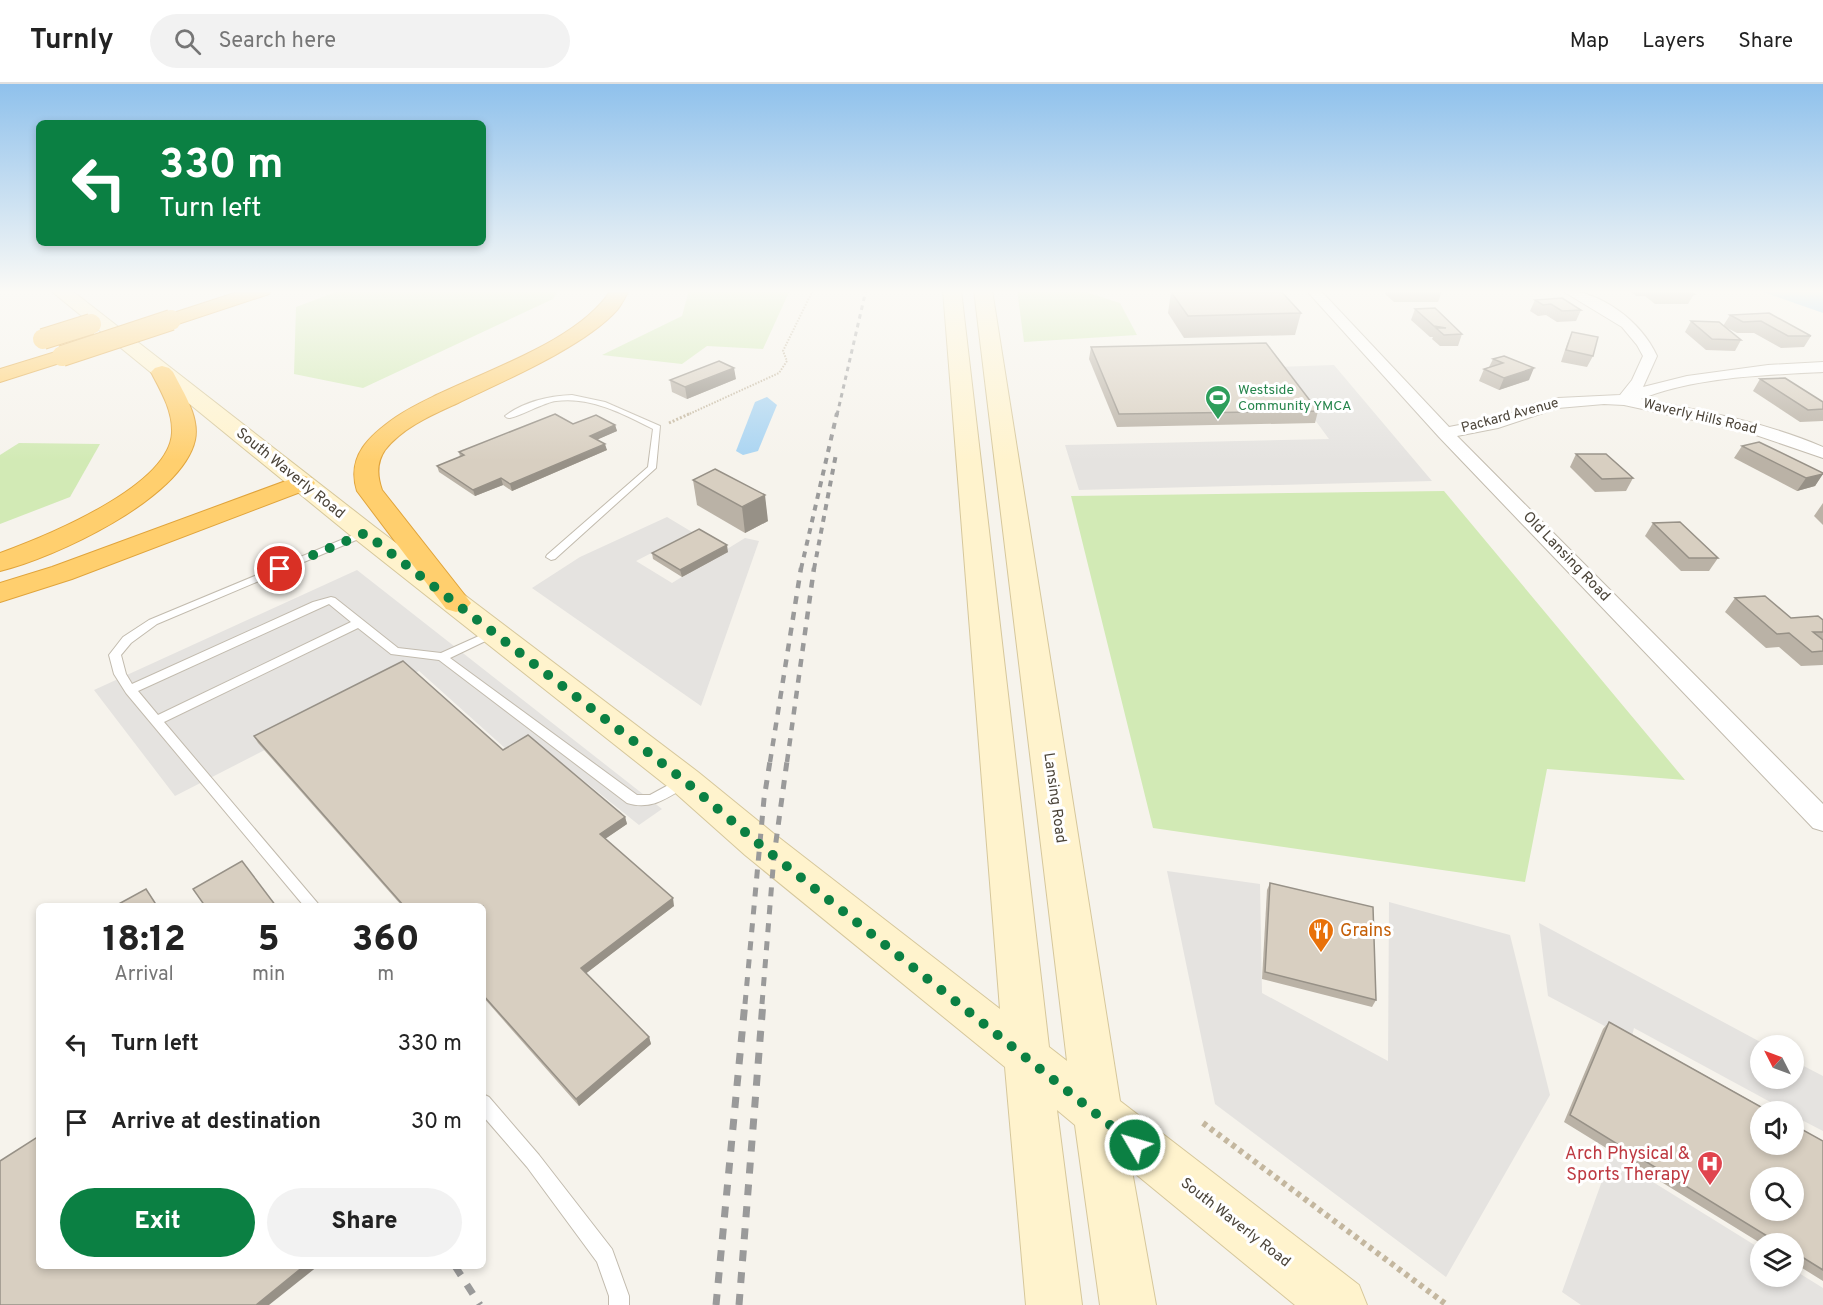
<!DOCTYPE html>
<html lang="en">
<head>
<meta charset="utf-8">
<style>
	:root { --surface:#fff; --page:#f2f2f2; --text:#222; --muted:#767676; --line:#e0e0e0; --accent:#0b8043 }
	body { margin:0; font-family:Overpass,sans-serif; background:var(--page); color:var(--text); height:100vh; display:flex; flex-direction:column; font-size:22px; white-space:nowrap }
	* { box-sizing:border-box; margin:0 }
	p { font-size:20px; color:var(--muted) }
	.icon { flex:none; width:33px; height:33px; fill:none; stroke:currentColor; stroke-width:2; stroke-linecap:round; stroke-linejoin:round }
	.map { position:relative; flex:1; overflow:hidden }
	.panel { position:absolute; left:36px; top:819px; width:450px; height:366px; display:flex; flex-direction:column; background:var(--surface); border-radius:9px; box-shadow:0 3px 9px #0003 }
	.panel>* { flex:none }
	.top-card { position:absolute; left:36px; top:36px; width:450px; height:126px; border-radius:9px; box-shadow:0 3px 9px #0003; background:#0b8043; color:#fff; overflow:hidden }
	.needle { width:39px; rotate:312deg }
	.buttons { position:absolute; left:1750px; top:951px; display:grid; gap:12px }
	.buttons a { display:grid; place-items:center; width:54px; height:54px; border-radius:50%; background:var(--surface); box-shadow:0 3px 9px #0003; font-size:30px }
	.pin { position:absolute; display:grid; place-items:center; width:51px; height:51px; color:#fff; margin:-26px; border:3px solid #fff; border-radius:50%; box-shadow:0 2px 6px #0007 }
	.me { position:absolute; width:66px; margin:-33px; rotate:308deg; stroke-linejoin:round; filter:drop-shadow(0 0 4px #0008) }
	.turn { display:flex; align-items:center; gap:21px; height:126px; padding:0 24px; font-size:27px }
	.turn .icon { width:78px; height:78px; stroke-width:2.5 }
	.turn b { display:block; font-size:42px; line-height:51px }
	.eta { display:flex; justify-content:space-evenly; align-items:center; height:102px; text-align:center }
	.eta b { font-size:36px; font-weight:800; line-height:42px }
	.button { display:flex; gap:12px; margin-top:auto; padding:12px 24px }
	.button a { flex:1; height:69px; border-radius:36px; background:var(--accent); color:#fff; font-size:24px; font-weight:800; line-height:69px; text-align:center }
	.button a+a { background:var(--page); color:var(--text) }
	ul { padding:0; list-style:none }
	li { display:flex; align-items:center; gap:18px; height:78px; padding:0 24px }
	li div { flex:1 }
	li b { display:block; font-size:22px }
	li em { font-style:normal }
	header { display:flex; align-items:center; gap:36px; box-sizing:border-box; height:84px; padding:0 30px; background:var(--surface); border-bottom:2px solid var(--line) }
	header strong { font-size:28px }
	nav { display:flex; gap:33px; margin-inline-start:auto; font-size:21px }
	.search { width:420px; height:54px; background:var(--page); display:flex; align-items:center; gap:15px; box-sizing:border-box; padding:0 21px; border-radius:33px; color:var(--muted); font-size:22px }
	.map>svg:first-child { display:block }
	.green { fill:#d2eab5 }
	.parking { fill:#e5e3e0 }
	.water { fill:#a9d4f2 }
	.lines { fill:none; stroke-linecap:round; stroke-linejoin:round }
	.lane-casing { stroke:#c2bbae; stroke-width:2 }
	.street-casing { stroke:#c2bbae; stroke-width:2 }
	.secondary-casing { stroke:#d6c79b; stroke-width:2 }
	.highway-casing { stroke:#e0a43c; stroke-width:2 }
	.path-far2 { stroke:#c4b79f; stroke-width:2; stroke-dasharray:1.5 1.5; stroke-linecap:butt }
	.path-far1 { stroke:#c4b79f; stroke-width:3; stroke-dasharray:2 2; stroke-linecap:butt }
	.path { stroke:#c4b79f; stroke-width:6; stroke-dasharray:4.5 4.5; stroke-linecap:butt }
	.lane { fill:#fff; fill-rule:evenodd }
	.street { fill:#fff; fill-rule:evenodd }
	.secondary { fill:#fff3cd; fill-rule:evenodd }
	.highway { fill:#ffcf6e; fill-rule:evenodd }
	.rail-far4 { stroke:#9a9a9a; stroke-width:3; stroke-dasharray:4.5 4.5; stroke-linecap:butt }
	.rail-far3 { stroke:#9a9a9a; stroke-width:4; stroke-dasharray:6 6; stroke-linecap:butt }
	.rail-far2 { stroke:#9a9a9a; stroke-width:4.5; stroke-dasharray:8 8; stroke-linecap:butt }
	.rail-far1 { stroke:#9a9a9a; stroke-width:5; stroke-dasharray:9 9; stroke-linecap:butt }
	.rail { stroke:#9a9a9a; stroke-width:7; stroke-dasharray:11 11; stroke-linecap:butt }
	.highway-bridge-casing { stroke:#e0a43c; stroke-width:22; stroke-linecap:butt }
	.highway-bridge { stroke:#ffcf6e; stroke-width:20 }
	.wall { fill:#bab2a6 }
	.shaded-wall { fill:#979187 }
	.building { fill:#d8cfc1; stroke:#979187; stroke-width:1.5; fill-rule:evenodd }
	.route { stroke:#0b8043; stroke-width:10; stroke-dasharray:0 18 }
	.labels { text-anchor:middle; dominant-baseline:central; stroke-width:6; stroke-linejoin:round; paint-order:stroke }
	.far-leisure-label { font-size:14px; fill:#27864d; stroke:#fff; text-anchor:start }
	.far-street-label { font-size:14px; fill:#4b4439; stroke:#fff }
	.street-label { font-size:15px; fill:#4b4439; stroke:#fff }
	.near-food-label { font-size:18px; fill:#c56008; stroke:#fff; text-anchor:start }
	.near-health-label { font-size:18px; fill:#be3a42; stroke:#fff; text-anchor:end }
</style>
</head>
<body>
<header>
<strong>Turnly</strong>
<div class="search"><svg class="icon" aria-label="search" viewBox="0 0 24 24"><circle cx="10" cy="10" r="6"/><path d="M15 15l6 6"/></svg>Search here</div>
<nav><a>Map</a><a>Layers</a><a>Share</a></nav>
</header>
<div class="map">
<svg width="1823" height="1221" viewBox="0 0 1823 1221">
	<rect width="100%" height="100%" fill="#f6f3ec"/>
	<g class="green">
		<path d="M341 206H559L553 215 363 304 294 290 296 223Z"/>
		<path d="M689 206H790L763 265 707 262 682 280 602 271 682 232Z"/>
		<path d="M1017 206H1091L1089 209 1120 219 1137 251 1024 258Z"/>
		<path d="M19 359 100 360 70 413 0 440V371Z"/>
		<path d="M1444 407 1685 696 1547 685 1525 798 1153 744 1071 412Z"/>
	</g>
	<g class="parking">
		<path d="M1334 281 1432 397 1079 406 1065 361 1329 355 1276 283Z"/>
		<path d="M667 433 692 448 636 477 672 499 745 454 759 457 701 622 532 504 580 473Z"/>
		<path d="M357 486 662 725 639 741 528 652 506 665 419 587 175 712 94 606Z"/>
		<path d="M1167 787 1260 800 1262 909 1388 977 1389 818 1510 851 1550 1011 1446 1193 1215 1020Z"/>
		<path d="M1539 839 1766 961 1761 962V994H1794V977L1823 992V1047L1794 1032V1028L1787 1027 1634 944 1631 956 1548 912Z"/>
		<path d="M1611 1072 1761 1165V1192H1794V1186L1823 1204V1221H1581L1562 1208Z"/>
	</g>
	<g class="water">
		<path d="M1757 206H1823V229Z"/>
		<path d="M767 313 777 321 758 367 743 371 736 367 755 318Z"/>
	</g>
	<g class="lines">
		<defs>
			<g id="lane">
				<path d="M572 311 605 318 660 342 656 384 555 475 551 476 546 473 547 471 648 383 653 345C624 330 590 312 556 317 545 318 514 335 509 334 507 334 506 333 505 332 523 318 549 312 572 311Z"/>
				<path d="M365 446 370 449 368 451 157 540 131 559 121 571 126 590 132 600 313 518 331 513 335 514 398 564 441 569 490 547H498L500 549 498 551 450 574 637 711H650L685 692 690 694 692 697 690 700C669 713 652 727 627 719L439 576 391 570 358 544 164 638 320 822H304L126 609 114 590 109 571 123 553 149 536ZM329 520 351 538 158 631 138 607Z"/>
				<path d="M483 1010 489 1013 539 1071 612 1165 629 1212V1221H609V1212L597 1178 527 1083 483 1032Z"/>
			</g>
			<path id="street" d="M1306 206H1320L1449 343 1490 335 1515 328 1530 321 1558 314 1620 311 1632 296 1643 272 1637 261 1622 243 1561 206C1600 206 1641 237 1657 272L1643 303 1687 292 1768 281 1823 278V288C1766 291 1694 293 1641 315 1703 327 1765 338 1823 363V374L1744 347 1624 321 1604 320 1558 324 1498 344 1457 352 1823 720V747L1813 744 1439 353Z"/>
			<path id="secondary" d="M50 206H71L375 443 698 688 773 749 1000 925 943 206H961L1049 963 1067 977 974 206H992L1120 1017 1359 1201 1367 1221H1295L1132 1087 1156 1221H1100L1075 1041 1057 1026 1082 1221H1026L1005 983 745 771 672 706 355 455Z"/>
			<g id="highway">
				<path d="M244 206H272L269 210 178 240H164L161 236 164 232Z"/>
				<path d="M611 206H629C625 213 622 220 617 226 584 263 503 297 458 319 432 331 403 343 385 366 376 379 377 392 382 406L471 519 466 525 456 528 446 525 357 407C346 372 370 351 396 333 455 294 573 266 611 206Z"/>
				<path d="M62 266 69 268 72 272 69 276 0 298V285Z"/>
				<path d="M162 282 169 284 173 288C183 308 200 333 195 356 182 415 54 474 0 487V469C44 453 169 403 172 349 173 327 161 307 151 288L155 284Z"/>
				<path d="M302 391 311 394 315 399 311 404 72 495 0 518V499L52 483Z"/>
			</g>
		</defs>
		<use href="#lane" class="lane-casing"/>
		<use href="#street" class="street-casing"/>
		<use href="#secondary" class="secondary-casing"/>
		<use href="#highway" class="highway-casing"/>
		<path class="path-far2" d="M687 331 779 289 787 277 783 267 813 206"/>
		<path class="path-far1" d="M669 339 691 329"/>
		<path class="path" d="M1203 1039 1447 1221"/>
		<use href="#lane" class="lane"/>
		<use href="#street" class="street"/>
		<use href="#secondary" class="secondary"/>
		<use href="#highway" class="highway"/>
		<path class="rail-far4" d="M837 331 866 206"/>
		<g class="rail-far3">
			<path d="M801 485 837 329"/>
			<path d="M814 485 836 370"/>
		</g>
		<g class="rail-far2">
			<path d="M770 678 801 484"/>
			<path d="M787 678 814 484"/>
		</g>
		<g class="rail-far1">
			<path d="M745 920 764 715 770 677"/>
			<path d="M762 920 774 772 787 677"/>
		</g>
		<g class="rail">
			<path d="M455 1182 480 1221"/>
			<path d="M716 1221 745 918"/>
			<path d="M739 1221 763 918"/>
		</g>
		<defs>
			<g id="highway-bridge">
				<path d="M43 255 91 240"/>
				<path d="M62 272 171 236"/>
			</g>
		</defs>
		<use href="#highway-bridge" class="highway-bridge-casing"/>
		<use href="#highway-bridge" class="highway-bridge"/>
	</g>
	<g class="wall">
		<path d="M1386 206H1442V207L1438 218H1394L1385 210Z"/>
		<path d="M1629 206H1689L1694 210 1688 220H1655L1645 212H1636Z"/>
		<path d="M1171 208 1301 229 1295 251 1184 254 1168 229Z"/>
		<path d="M1535 216 1581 226 1576 237 1557 238 1546 231 1538 232 1530 227Z"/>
		<path d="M1415 225 1462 250 1458 262H1440L1432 255 1433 253H1430L1411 236Z"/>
		<path d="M1769 229 1811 252 1804 263 1781 264 1754 249H1737L1723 242 1730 231Z"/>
		<path d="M1691 237 1741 256 1735 267 1706 266 1685 248Z"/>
		<path d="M1572 248 1593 272 1587 283 1561 278 1567 260Z"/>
		<path d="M1091 263 1318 327 1315 339 1117 343 1089 275Z"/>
		<path d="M1504 272 1529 296 1499 306 1479 297 1484 285 1489 283 1493 275Z"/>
		<path d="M736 295 687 315 672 308 670 296Z"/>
		<path d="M1760 295 1823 318V337L1800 338 1753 307Z"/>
		<path d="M573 340 615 341 617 347 598 355 607 366 512 407 503 401 475 412 439 388 437 382 460 373 459 368Z"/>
		<path d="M1742 362 1823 389 1815 402 1797 407 1734 374Z"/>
		<path d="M1576 370 1633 394 1626 407 1595 408 1570 383Z"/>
		<path d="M693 396 768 437 745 449 697 421Z"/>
		<path d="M1823 419V441L1814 432Z"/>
		<path d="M1653 439 1718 474 1709 487H1681L1645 452Z"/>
		<path d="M728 468 682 493 653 475 652 469Z"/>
		<path d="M1735 514 1791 534 1823 536V581L1801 582 1779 563 1766 564 1725 528Z"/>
		<path d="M254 652 503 666 625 733 627 740 605 755 674 822 586 889 649 953 651 960 579 1022 483 913V822H402L258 659Z"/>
		<path d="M1270 799 1376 916 1372 923 1262 895 1267 806Z"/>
		<path d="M1609 938 1823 1057V1197L1794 1179V1160H1762L1564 1038 1603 945Z"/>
	</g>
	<g class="shaded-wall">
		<path d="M734 284 736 295 687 315 685 303Z"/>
		<path d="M1534 284 1529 296 1499 306 1504 294Z"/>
		<path d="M615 341 617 347 592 358 590 352Z"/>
		<path d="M605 360 607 366 512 407 510 400Z"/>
		<path d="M1823 390 1815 402 1797 407 1806 394Z"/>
		<path d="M501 394 503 401 475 412 473 406Z"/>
		<path d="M765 411 768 437 745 449 742 423Z"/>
		<path d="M727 461 728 468 682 493 680 486Z"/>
		<path d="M625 733 627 740 602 757 600 750Z"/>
		<path d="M673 814 674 822 584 891 581 884Z"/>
		<path d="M649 953 651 960 579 1022 576 1015Z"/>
		<path d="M304 1182H318L269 1221H256Z"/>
	</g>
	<g class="building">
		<path d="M1225 206H1280L1301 229 1188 232 1171 208Z"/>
		<path d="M1396 206H1442V207L1397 208Z"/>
		<path d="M1657 206H1689L1694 210 1660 209Z"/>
		<path d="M1562 214 1581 226 1562 227 1551 220 1543 221 1535 216Z"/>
		<path d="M1435 224 1462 250 1444 251 1436 244H1446L1434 242 1415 225Z"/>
		<path d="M1769 229 1811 252H1788L1761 237 1743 238 1730 231Z"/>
		<path d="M1691 237 1719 238 1741 256 1712 255Z"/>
		<path d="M1572 248 1598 253 1593 272 1566 266Z"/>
		<path d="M1266 259 1318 327 1119 330 1091 263Z"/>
		<path d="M1504 272 1534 284 1504 294 1484 285 1503 279 1493 275Z"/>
		<path d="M719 277 734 284 685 303 670 296Z"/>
		<path d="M1785 294 1823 318V325L1808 326 1760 295Z"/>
		<path d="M555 330 573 340 596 331 615 341 590 352 605 360 510 400 501 394 473 406 437 382 464 371 459 368Z"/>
		<path d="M1759 358 1823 389V390L1806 394 1742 362Z"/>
		<path d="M1576 370H1606L1633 394 1602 395Z"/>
		<path d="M715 385 765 411 742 423 693 396Z"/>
		<path d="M1680 438 1718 474H1689L1653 439Z"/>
		<path d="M699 445 727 461 680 486 652 469Z"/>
		<path d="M1765 512 1791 534 1818 532 1823 536V548H1813L1823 556V567L1812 568 1789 549 1777 550 1735 514Z"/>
		<path d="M403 577 503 666 528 651 625 733 600 750 673 814 581 884 649 953 576 1015 483 911V822H404L254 652Z"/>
		<path d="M242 777 276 822H205L193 805Z"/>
		<path d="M1270 799 1373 823 1376 916 1265 888Z"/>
		<path d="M146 805 157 822H115Z"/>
		<path d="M1609 938 1770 1028H1761V1060H1794V1041L1823 1057V1186L1794 1168V1160H1780L1570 1031ZM1761 1094H1794V1126H1761Z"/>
		<path d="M39 1052V1182H304L256 1221H0V1077Z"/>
	</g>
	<linearGradient id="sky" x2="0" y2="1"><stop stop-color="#8fc1ec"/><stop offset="0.55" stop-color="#fbfaf6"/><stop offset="1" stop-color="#fbfaf6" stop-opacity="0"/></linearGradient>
	<rect width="1823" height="377" fill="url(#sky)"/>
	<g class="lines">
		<path class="route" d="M280 485 365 449 685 697 759 760 1135 1061"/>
	</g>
	<defs>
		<symbol id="stadium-pin" viewBox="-11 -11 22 30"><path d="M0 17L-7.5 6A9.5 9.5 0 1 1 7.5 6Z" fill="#2e9e5b" stroke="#fff"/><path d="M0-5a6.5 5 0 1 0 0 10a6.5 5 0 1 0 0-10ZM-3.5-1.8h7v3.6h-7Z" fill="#fff"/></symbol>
		<symbol id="restaurant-pin" viewBox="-11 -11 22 30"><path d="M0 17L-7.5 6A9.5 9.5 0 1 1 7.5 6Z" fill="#e8710a" stroke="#fff"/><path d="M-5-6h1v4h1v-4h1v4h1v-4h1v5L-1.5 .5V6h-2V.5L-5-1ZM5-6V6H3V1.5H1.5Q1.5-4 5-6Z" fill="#fff"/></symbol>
		<symbol id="hospital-pin" viewBox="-11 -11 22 30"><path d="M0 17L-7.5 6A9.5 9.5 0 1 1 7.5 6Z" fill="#e0444e" stroke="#fff"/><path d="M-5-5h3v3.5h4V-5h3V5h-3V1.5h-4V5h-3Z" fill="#fff"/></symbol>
	</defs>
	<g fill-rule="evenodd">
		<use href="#stadium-pin" x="1203" y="299" width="30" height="40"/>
		<use href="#restaurant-pin" x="1306" y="832" width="30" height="40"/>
		<use href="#hospital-pin" x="1695" y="1065" width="30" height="40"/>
	</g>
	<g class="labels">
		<g class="far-leisure-label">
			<text x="1238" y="306">Westside<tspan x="1238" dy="16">Community YMCA</tspan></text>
		</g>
		<g class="far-street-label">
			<text transform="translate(1510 332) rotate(-15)">Packard Avenue</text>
			<text transform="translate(1700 333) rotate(13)">Waverly Hills Road</text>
		</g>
		<g class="street-label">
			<text transform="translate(290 390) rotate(39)">South Waverly Road</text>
			<text transform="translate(1566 473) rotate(46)">Old Lansing Road</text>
			<text transform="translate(1054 714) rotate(82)">Lansing Road</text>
			<text transform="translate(1235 1139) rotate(38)">South Waverly Road</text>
		</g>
		<g class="near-food-label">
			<text x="1340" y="847">Grains</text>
		</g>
		<g class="near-health-label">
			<text x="1690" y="1070">Arch Physical &amp;<tspan x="1690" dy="21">Sports Therapy</tspan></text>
		</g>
	</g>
</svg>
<div class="buttons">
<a><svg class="needle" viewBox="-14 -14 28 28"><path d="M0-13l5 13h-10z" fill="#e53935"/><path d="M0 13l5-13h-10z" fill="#767676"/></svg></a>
<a><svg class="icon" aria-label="sound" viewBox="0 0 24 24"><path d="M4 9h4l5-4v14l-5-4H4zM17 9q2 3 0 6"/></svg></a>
<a><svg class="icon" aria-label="search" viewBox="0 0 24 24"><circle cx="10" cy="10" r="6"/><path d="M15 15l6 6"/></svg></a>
<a><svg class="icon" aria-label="layers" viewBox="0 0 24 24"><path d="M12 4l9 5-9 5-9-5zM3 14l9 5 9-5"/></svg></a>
</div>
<div class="pin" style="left:280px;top:485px;background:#d93025"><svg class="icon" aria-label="arrive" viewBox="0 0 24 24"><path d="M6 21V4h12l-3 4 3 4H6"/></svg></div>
<svg class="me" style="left:1135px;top:1061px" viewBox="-20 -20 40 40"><circle r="17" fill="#0b8043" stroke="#fff" stroke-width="3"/><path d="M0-11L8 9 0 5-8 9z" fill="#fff"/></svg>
<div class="top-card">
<div class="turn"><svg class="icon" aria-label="left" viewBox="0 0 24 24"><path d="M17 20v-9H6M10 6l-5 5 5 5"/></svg><div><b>330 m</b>Turn left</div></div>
</div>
<section class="panel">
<div class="eta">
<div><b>18:12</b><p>Arrival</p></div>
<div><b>5</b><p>min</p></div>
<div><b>360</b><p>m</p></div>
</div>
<ul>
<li><svg class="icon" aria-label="left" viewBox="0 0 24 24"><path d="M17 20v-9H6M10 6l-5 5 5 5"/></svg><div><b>Turn left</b></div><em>330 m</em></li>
<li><svg class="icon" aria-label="arrive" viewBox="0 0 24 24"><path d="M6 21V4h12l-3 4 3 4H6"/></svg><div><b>Arrive at destination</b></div><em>30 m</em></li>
</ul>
<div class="button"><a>Exit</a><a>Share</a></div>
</section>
</div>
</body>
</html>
